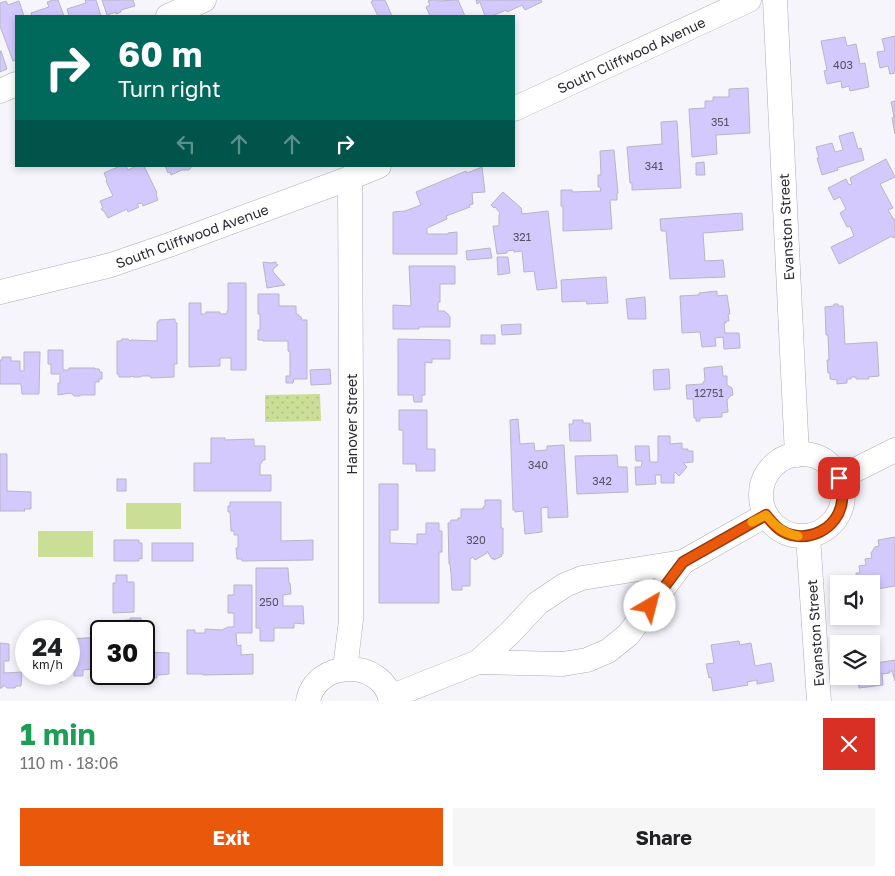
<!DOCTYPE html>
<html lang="en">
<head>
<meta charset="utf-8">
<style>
	:root { --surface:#fff; --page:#f6f6f6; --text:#202124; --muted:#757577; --accent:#ea580c }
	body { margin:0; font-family:"Golos Text",sans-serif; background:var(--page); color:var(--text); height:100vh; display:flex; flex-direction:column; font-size:19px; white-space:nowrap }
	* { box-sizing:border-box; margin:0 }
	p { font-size:16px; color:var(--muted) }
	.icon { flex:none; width:28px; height:28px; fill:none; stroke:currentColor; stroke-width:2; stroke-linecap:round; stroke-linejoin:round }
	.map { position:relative; height:701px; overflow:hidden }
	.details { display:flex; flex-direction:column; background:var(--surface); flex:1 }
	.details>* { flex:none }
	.top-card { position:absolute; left:15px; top:15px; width:500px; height:152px; border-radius:0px; box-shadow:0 2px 8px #0003; background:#00695c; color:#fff; overflow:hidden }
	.tools { position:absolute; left:830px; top:575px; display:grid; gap:10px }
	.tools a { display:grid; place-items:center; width:50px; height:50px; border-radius:0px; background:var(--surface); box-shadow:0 2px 8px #0003; font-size:25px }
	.speed { position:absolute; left:15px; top:620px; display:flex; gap:10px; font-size:25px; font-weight:700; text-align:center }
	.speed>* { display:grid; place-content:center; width:65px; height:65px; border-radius:50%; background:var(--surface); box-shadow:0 2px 8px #0003; line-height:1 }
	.speed small { font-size:12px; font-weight:400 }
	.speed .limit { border:2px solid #111; border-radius:8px; background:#fff; color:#111 }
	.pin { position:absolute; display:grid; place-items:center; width:42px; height:42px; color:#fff; margin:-21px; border-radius:10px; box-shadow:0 2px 8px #0006 }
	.me { position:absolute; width:55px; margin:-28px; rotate:37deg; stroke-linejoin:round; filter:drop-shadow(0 0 4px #0008) }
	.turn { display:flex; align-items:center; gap:18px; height:105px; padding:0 20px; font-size:22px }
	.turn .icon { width:65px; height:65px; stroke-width:2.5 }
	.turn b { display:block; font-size:35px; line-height:42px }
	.lanes { display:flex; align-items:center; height:48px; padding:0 20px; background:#0003; justify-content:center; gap:25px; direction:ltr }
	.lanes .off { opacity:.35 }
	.round { display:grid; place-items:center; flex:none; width:52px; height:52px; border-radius:0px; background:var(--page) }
	.overview { display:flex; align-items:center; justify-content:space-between; height:85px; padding:0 20px }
	h1 { font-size:30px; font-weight:700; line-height:38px; color:#1e9e55 }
	.cta { display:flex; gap:10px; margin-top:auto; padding:10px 20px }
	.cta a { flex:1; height:58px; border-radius:0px; background:var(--accent); color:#fff; font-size:20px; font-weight:700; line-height:58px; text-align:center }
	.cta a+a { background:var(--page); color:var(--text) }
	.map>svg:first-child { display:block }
	.park { fill:url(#park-dots) }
	.pitch { fill:#cade95 }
	.building { fill:#d4c9fd; stroke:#b8b5c5 }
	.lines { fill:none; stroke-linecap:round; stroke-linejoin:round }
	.minor-casing { stroke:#aeabbb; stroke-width:25 }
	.minor { stroke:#fff; stroke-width:24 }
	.route-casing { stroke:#983908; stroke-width:12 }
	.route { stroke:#ea580c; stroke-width:9 }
	.slow { stroke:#f59e0b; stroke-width:9 }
	.labels { text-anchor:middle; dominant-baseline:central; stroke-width:4; stroke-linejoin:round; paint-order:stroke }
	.number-label { font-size:11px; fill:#555263 }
	.street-label { font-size:14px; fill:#2b2a30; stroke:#fff }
</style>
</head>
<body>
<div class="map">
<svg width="895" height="701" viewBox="0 0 895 701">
	<defs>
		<pattern id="park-dots" width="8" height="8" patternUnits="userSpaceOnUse" patternTransform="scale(1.25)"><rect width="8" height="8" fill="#cade95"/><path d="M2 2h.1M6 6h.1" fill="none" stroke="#aebf81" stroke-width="1.8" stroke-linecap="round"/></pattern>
	</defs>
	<rect width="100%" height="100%" fill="#f7f5fc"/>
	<path class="park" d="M320 394 321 421 265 422V395Z"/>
	<g class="pitch">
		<rect x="126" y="503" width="55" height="26"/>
		<rect x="38" y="531" width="55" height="26"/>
	</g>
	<g class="building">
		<path d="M53 0H58L64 16H32L31 13 49 7 47 2Z"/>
		<path d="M85 0H96L101 16H69L67 9 86 3Z"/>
		<path d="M102 0H133L135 6 121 10V12L116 14V12L107 15Z"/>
		<path d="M372 0H385L392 16H378L371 2H373Z"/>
		<path d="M432 0H438V1L458 0 465 16H430L426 7 430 5 428 1Z"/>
		<path d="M476 0H541L542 2 525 10 522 5 507 12 506 10 492 16H485L480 2 477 4Z"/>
		<path d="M6 1 8 5 19 1 24 16H16V60L13 61 0 26V3Z"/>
		<path d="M895 36V73L890 74 888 66 880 68 877 52 885 51 882 39Z"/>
		<path d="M845 37 847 46 856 44 860 64 865 63 869 87 850 91 849 86 842 88 841 81 827 84 824 71 827 70 821 41Z"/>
		<path d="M0 51H1L7 69 0 72Z"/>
		<path d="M748 88 750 133 716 135 717 154 692 157 689 109 705 108V101H713V97H729V89Z"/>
		<path d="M895 101V134L892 118 894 117 891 102Z"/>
		<path d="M677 121 681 188 632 190V183H630L627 147 662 144 661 122Z"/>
		<path d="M853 132 858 149 861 148 864 160 837 168 838 170 822 175 817 158H819L816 147 832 143 835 152 843 150 839 136Z"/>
		<path d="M614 150 618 193H617V200H610L612 229 563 231V206H561V190H572V192L601 191 600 187H598V175H601L600 151Z"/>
		<path d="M886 159 895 177 880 184 893 208 888 210 894 220H895V237L893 238 892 236 839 264 831 247 854 236 850 226 847 227 840 213 846 209 840 197 834 200 828 188 846 179 849 185 852 184 850 178Z"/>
		<path d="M704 162 705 175H696V163Z"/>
		<path d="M120 166H126L128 170 136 166H144L157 193 156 194 158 200 143 206 142 203 137 204 139 207 128 212 127 209 108 218 104 211H103L101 209 103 208 100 201 113 196 106 181 107 180 104 173Z"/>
		<path d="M165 166H192L189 170H182L171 175 170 172 168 173Z"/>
		<path d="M482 167 485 192 472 193 473 204 469 205 470 207 446 216 447 219 427 228V234H448V233L457 232V254H393V212L405 211 421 205 416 192 466 171 467 173Z"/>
		<path d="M503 192 521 208 522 214 548 211 557 288 537 290 534 271 524 272 522 251 514 252V250L507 251V253L497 254 493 226H499V215L500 213 495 207 494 208 491 205Z"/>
		<path d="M742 213 743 230 703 233 705 261 723 260 725 277 670 279 666 231H661L660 219Z"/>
		<path d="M490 248 492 258 467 260 466 251Z"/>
		<path d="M497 257H508L510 273 498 275Z"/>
		<path d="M263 262 271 263 276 262V264L278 265 273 269V272L285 285 267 288Z"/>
		<path d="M409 266H455V284H440V302H438V311H444L448 314 450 317V327H419V329H393V305L411 306Z"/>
		<path d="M606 277 608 303 587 304 586 301 562 302 561 280Z"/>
		<path d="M228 283H246V370H231V358H220V366L189 367V303H201V314H206V312H220V314H227V311H228Z"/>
		<path d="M717 291V296L727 295 730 314H728L729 321H726V323H724L725 333H739L740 348 724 349 723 337 715 338 716 346 702 347 700 332 682 333 680 296 699 295V293Z"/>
		<path d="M258 294H279V306H296V313L301 317 302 320H307V379H294L293 383H286V376H290V352L288 351V341H263V340H258V330H260V314H258Z"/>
		<path d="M645 297 646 319H628L626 299Z"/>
		<path d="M834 304H838V306H843L845 344 877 342 879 376 868 377 869 379H856V377H851V379H847V383L837 384V380L830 379V373H828L827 360H829L828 335H826L825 307 834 306Z"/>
		<path d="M175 319V322L177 323V364H174V377L151 378 150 376H142L140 377H134L131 376V377H119V374H117V341H121L122 339H128L130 341H131V340L157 341V322H159V320Z"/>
		<path d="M521 324V334L502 335 501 325Z"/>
		<rect x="481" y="335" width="14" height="9"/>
		<path d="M398 339 450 340V359H432V363L425 362V395H422V402H414L413 395H398Z"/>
		<path d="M48 350H63V370H69V368H95V369H99L100 372H102V379H99V382H95V395H81L80 396H74L71 393 58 395V383H60V374H51V364H48Z"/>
		<path d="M24 352H40L39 394H22L21 384H0V360H2V357H11V361H20V371H24Z"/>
		<path d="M722 366 723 376H727V385L732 388 733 395 730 396 727 400 728 412 722 413V417L702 418H700V421H696V418H694L693 399H687L686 385 703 384V382L705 381 704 368Z"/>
		<path d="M330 369 331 384 311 385 310 370Z"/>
		<path d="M669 369 670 389 654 390 653 370Z"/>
		<path d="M399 410H427V449H435V471H416V464H403V430H399Z"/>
		<path d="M518 419 520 444 534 443 535 451 547 450V446L564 445 568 517 548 518V507L541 508 542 532 525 534 523 511 515 512V510H513L510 420Z"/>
		<path d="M573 420H583V423H590L591 441H570L569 424H573Z"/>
		<path d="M658 436H670V444L682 443V449H688V451H693V462L683 463 687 467 679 476 675 472 674 473V483H661V475H655L656 484 636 485 635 467H641L642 463V461H636L635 446H649L650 462H658Z"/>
		<path d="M211 438H225V440L254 439V446H265V460H263L260 465V475H271V491H194V463H211Z"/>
		<path d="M0 454H7V491L31 492V509H24L25 511H0Z"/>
		<path d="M617 455 618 467H627L628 492 577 494 575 456Z"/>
		<rect x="117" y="479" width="9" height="12"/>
		<path d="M379 484H398V530H390V543L417 544V534H426V523H439V531H442V552H439V603H379Z"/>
		<path d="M485 500H501V528H503V554H501L502 556 494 560V558L492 559 487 551V553L475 560 473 557 470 559V586H462V590H452L451 574 450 564H449L448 523H450L451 520H458V518H461V509H483V507L485 506Z"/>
		<path d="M230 502H281V541L313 540V560L242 561V559H237L236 548H238V535H234V531H231L230 512H228V506H230Z"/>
		<path d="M895 537V586L871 590V584H852V582L857 581 856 573H860L859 566 866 565 865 559 872 558 871 553 875 547 879 546 878 540Z"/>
		<path d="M114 540H139V543H142V559L139 558V561H114Z"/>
		<rect x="152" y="543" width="41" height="18"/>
		<path d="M256 568H288L289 583H290L291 594 283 595V606H303L304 624 294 623V628H274V641H260V628H256Z"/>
		<path d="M116 575H127V582H134V612L113 613V583H116Z"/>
		<path d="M234 585H252V633H236L237 646 241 645V655L253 654V674L203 675V674H187V630H195V633H205V629L222 630 228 627H234V613H228V595H234Z"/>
		<path d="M130 618H141V627H148V652L169 653V674L159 675 157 674V678H137L136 674H126H144V631H125V620H130Z"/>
		<path d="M101 637V674H108V677H93V669L83 670V676H74V670H69V639Z"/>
		<path d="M739 641 740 645 751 643 755 666 771 663 774 681 757 684V680L747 682 748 685 713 691 711 677 709 678 706 664 714 663 711 645Z"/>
		<path d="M0 643 9 644V661H4V673L22 672 21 686H17L15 688H7L5 686H2V688H0Z"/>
		<path d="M895 660V681L892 671H889L890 673 882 674V673L883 685 859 688 858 676H871V666L877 665 876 663Z"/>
		<path d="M48 674H62V682L49 683Z"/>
	</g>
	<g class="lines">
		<defs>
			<g id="minor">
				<path d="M775 0 797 455"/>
				<path d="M168 16 204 0"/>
				<path d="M0 91 16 84"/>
				<path d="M514 109 749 0"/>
				<path d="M0 292 111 265 169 245 350 178 379 166"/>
				<circle cx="802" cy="495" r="41"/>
				<path d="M839 478 895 450"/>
				<path d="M808 536 819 701"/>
				<path d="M478 662 563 664 587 660 608 651 628 635 683 562"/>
				<path d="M345 669 351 620V401L350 178"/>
				<path d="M390 697 478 662 510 633 538 603 565 585 582 578 683 562 766 515"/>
				<path d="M308 701C316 659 383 658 391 701"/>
			</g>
		</defs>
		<use href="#minor" class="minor-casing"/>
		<use href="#minor" class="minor"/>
	</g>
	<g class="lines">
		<defs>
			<path id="route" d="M650 606 683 562 766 515C771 521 775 527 782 531 806 545 839 529 842 501 843 493 842 486 839 478"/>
		</defs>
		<use href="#route" class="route-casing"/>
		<use href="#route" class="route"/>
		<path class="slow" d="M752 522 766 515C775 526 783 533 798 536"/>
	</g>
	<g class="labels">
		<g class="number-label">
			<text x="843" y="64">403</text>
			<text x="720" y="121">351</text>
			<text x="654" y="165">341</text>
			<text x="522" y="236">321</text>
			<text x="709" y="392">12751</text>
			<text x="538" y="464">340</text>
			<text x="602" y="480">342</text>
			<text x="476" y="539">320</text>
			<text x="269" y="601">250</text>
		</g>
		<g class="street-label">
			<text transform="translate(631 55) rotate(-25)">South Cliffwood Avenue</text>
			<text transform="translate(786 227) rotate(-93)">Evanston Street</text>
			<text transform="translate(192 236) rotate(-20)">South Cliffwood Avenue</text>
			<text transform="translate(351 424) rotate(-90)">Hanover Street</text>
			<text transform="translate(815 633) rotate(-94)">Evanston Street</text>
		</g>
	</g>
</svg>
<div class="tools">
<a><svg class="icon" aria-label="sound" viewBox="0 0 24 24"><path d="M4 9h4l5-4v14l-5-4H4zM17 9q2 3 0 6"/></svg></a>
<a><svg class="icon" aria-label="layers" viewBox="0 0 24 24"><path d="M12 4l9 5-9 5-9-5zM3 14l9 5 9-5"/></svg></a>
</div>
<div class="speed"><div>24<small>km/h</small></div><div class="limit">30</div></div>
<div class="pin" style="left:839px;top:478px;background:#d93025"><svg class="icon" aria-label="arrive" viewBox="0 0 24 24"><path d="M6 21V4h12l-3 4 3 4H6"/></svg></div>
<svg class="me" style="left:650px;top:606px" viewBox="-20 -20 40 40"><circle r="19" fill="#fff"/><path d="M0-13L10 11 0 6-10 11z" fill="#ea580c"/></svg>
<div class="top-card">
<div class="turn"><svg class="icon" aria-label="right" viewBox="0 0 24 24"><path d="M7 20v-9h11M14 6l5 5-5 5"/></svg><div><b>60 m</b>Turn right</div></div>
<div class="lanes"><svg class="icon off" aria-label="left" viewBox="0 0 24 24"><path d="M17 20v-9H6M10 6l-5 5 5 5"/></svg><svg class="icon off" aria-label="ahead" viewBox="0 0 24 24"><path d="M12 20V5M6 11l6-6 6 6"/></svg><svg class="icon off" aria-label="ahead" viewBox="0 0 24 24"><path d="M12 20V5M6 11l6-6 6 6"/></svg><svg class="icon" aria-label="right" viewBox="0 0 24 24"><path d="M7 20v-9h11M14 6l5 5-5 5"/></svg></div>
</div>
</div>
<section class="details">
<div class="overview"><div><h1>1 min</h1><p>110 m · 18:06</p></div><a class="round" style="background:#d93025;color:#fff"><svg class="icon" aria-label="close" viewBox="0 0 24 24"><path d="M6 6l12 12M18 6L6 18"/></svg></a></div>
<div class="cta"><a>Exit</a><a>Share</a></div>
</section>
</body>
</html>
